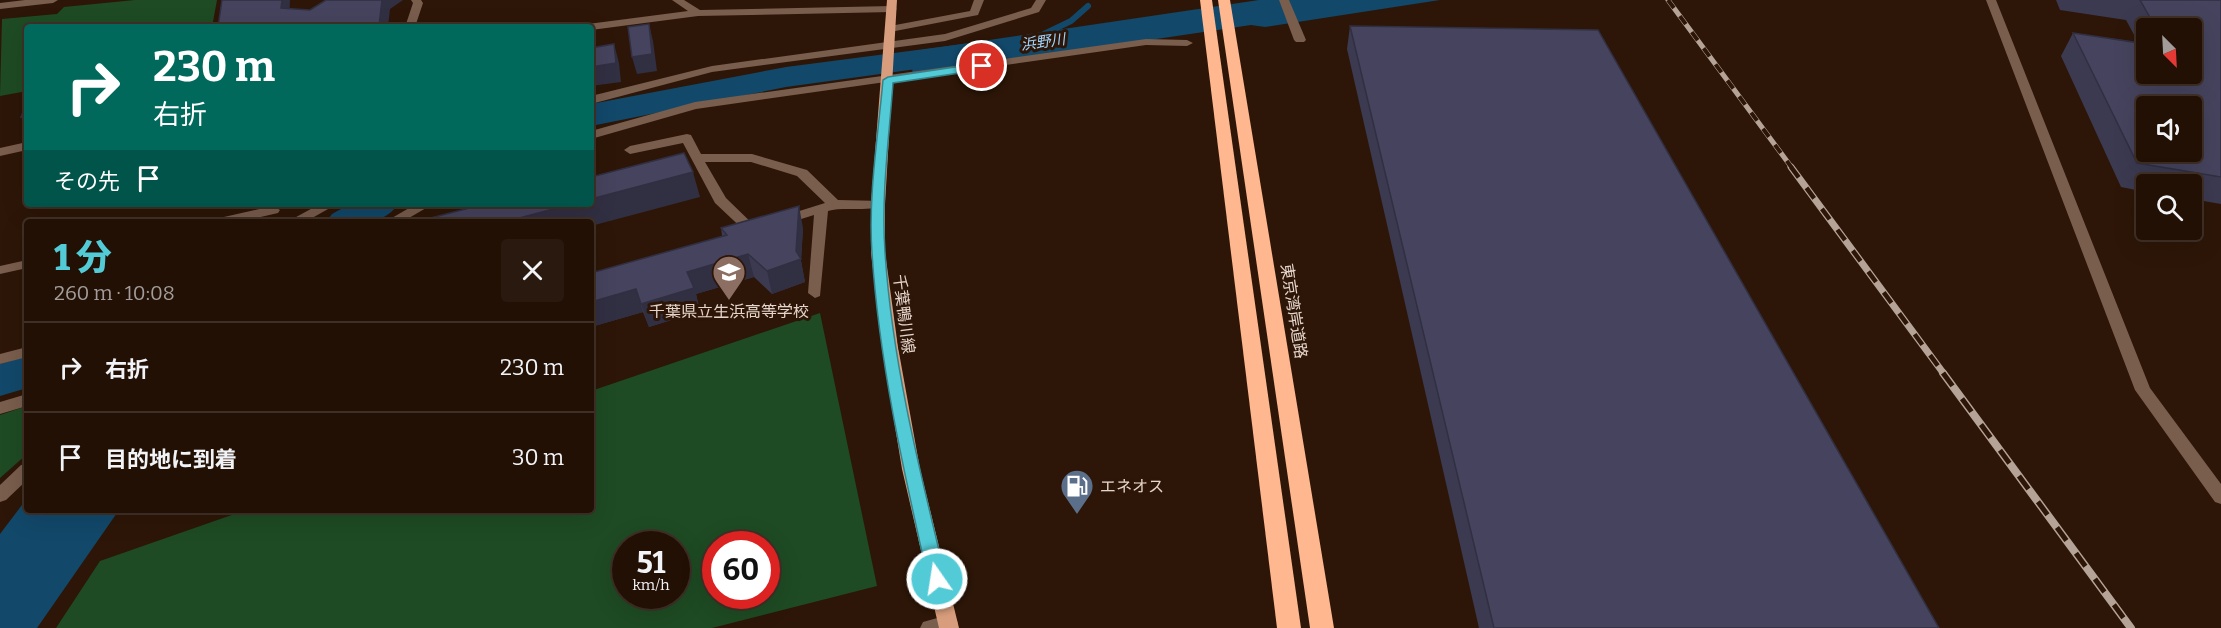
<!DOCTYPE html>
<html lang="ja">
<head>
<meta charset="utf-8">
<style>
	:root { --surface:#221005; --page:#2a190f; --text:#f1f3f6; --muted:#a29d9a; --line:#3f3027; --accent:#52cbd7 }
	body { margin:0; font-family:Bitter,"Noto Sans JP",serif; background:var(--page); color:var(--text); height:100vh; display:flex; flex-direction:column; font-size:22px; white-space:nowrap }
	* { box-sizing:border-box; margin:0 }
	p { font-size:20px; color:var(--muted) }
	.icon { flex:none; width:33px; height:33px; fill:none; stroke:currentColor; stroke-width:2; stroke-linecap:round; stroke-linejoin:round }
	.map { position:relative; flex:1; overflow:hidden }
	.side { position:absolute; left:24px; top:219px; width:570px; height:294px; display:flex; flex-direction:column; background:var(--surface); border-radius:6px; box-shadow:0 6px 24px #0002,0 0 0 2px var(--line) }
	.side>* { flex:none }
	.banner { position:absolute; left:24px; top:24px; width:570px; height:183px; border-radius:6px; box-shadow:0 6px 24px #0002,0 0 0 2px var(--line); background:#00695c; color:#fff; overflow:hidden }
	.needle { width:39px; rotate:156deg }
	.fabs { position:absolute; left:2136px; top:18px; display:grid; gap:12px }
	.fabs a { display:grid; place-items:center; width:66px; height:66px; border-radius:6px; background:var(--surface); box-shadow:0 6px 24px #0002,0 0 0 2px var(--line); font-size:30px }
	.speed { position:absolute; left:612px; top:531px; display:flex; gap:12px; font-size:30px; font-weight:700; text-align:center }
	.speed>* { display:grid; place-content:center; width:78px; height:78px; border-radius:50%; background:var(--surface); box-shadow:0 6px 24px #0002,0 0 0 2px var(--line); line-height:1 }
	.speed small { font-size:15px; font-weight:400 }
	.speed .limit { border:9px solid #d22; background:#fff; color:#111 }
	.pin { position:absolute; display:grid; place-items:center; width:51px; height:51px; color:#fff; margin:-26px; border:3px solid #fff; border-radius:50%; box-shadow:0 2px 6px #0007 }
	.me { position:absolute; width:66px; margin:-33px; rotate:347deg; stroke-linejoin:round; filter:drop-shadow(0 0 4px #0008) }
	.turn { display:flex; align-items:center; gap:21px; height:126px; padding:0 30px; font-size:27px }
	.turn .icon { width:78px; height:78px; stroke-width:2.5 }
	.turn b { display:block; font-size:42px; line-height:51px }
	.then { display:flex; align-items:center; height:57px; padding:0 30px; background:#0003; gap:12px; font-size:22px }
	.round { display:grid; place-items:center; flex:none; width:63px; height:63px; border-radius:6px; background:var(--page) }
	.summary { display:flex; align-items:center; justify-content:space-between; height:102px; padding:0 30px }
	h1 { font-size:36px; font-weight:800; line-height:45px; color:var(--accent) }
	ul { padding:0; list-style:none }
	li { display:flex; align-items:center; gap:18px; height:90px; padding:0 30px; border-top:2px solid var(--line) }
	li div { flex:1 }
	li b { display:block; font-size:22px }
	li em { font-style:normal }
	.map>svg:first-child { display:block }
	.green { fill:#1e4b23; fill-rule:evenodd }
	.water { fill:#12486a }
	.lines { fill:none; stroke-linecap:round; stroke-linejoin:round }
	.stream { stroke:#12486a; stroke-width:6 }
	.river { fill:#12486a; fill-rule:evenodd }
	.minor { fill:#795d4d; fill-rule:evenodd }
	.major { fill:#d89d7c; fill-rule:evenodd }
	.highway { fill:#feb78e; fill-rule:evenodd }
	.rail-far2-casing { stroke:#b5a398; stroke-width:5 }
	.rail-far1-casing { stroke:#b5a398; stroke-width:7 }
	.rail-casing { stroke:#b5a398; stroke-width:8 }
	.rail-far2 { stroke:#2d1607; stroke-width:4; stroke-dasharray:10; stroke-linecap:butt }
	.rail-far1 { stroke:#2d1607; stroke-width:4.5; stroke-dasharray:13; stroke-linecap:butt }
	.rail { stroke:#2d1607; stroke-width:5; stroke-dasharray:16; stroke-linecap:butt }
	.wall { fill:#3c3a51; fill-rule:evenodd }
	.shaded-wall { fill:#312f42 }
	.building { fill:#46435e; stroke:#312f42; stroke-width:1.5; fill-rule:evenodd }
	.route { fill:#52cbd7; stroke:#35848c; stroke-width:1.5 }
	.labels { text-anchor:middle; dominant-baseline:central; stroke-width:6; stroke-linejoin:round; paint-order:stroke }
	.far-water-label { font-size:15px; font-style:italic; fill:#9fd4fc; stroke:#2d1607 }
	.poi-label { font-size:16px; fill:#e6d5cc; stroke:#2d1607 }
	.street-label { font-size:16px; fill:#e6d5cc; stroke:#2d1607 }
</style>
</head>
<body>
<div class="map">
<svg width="2221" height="628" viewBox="0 0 2221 628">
	<rect width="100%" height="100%" fill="#2d1607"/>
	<g class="green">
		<path d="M135 0H217L212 27H27V91L0 96 2 19 57 14 64 7Z"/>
		<path d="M820 313 877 586 712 628H56L100 561 246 510H591V391ZM626 544H676V596H626ZM716 544H766V596H716Z"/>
		<path d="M27 406V454L0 478V415Z"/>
	</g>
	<g class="water">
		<path d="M1259 0H1440L1265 27 1251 25 912 75 914 51Z"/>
		<path d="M25 501 27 510H119L37 628H0V534Z"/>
	</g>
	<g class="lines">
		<path class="stream" d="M1044 34 1071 21 1088 6"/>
		<g class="river">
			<path d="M971 43 982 46 987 53 982 60 786 87 591 126V104L786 67Z"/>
			<path d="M350 204H398C382 228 352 222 326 222L332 214Z"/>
			<path d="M27 356V388L0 396V364Z"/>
		</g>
		<g class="minor">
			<path d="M25 0H58L53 3 0 9V3Z"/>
			<path d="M411 0H421L423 3 415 27H405L413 3Z"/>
			<path d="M672 0H684L700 10 892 6 897 9 892 12 698 16 591 30V27H583L588 24 688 11Z"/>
			<path d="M974 0H984L978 15 890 32 885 29 890 26 970 11Z"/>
			<path d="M1036 0H1046L1039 12 945 41 712 72 591 104V96L712 66 945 34 1031 8Z"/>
			<path d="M1279 0H1289L1306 40 1304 42H1296L1294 40Z"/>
			<path d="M1986 0H1996L2150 388 2221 484V504L2215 502 2135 390Z"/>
			<path d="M1146 39 1187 40 1193 43 1187 46 1146 45 696 109 591 139V131L695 102Z"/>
			<path d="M687 134 691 135 701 154H752L807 170 838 200 883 201 885 204C875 213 843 206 828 211L820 296 815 298 808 293 814 215 782 225 775 221 777 218 825 203 797 176 751 162H705L726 198 760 231 753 235 748 234 715 203 683 143 630 154 624 150 630 146Z"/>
			<path d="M27 142V150L0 156V148Z"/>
			<path d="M320 204H337L305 222H287Z"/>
			<path d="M416 204H433L402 222H385Z"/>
			<path d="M273 206 280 210 278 213 238 222H213L215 219Z"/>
			<path d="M27 260V268L0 274V266Z"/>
			<path d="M27 347V357L0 364V354Z"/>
			<path d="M27 394V406L0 414V402Z"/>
			<path d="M27 464V480L6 500 0 502V485L21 465Z"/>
			<path d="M948 615 955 617 958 623 955 628H920L923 622Z"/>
		</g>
		<path class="major" d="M887 0H897L885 204V252L898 347 920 469 959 628H939L902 469 882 347 871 252V204Z"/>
		<g class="highway">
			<path d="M1200 0H1212L1301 628H1277Z"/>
			<path d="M1218 0H1230L1334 628H1310Z"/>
		</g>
		<defs>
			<path id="rail-far2" d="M1668 0 1792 168"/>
			<path id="rail-far1" d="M1791 167 1944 374"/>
			<path id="rail" d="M1943 373 2131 628"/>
		</defs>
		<use href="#rail-far2" class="rail-far2-casing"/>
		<use href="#rail-far1" class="rail-far1-casing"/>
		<use href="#rail" class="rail-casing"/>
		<use href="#rail-far2" class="rail-far2"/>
		<use href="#rail-far1" class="rail-far1"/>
		<use href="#rail" class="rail"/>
	</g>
	<g class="wall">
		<path d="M2056 0H2221V204L2192 199V184H2146V192L2121 187 2061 56 2073 33 2138 42 2126 20 2060 10ZM2146 28H2192L2146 74Z"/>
		<path d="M1350 26 1939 628H1479L1347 49Z"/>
		<path d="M721 228H803L801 261 805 282 772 294 754 277 696 294 700 311 649 327 643 312 591 327 722 236Z"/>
	</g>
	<g class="shaded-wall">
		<path d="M282 0H290L289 25 281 8Z"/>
		<path d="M382 0H403L390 9 388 27H370Z"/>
		<path d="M649 24 653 41 657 71 637 74 632 57Z"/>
		<path d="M614 44 619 63 621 82 591 86V92V67Z"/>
		<path d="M27 116V126L21 117Z"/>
		<path d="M693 172 700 197 591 226V222H504L572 204H591V199Z"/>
		<path d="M799 206 803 228 801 261 805 282 772 294 767 271 796 251Z"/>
		<path d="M748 254 754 277 696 294 700 311 649 327 641 304 687 272Z"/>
		<path d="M636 289 643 312 591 327V302Z"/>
		<path d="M143 510H161L147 515Z"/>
	</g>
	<g class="building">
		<path d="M222 0H282L281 8 310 10 326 0H382L379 26 370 27H218Z"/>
		<path d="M2140 0H2221V177L2137 163 2073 33 2146 44V74H2192V28H2156ZM2146 106H2192V152H2146Z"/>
		<path d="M649 24 652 54 632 57 628 27Z"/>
		<path d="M1350 26 1598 30 1939 628H1494Z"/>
		<path d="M614 44 616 63 591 67V48Z"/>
		<path d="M27 103V116L21 117Z"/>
		<path d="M684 153 693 172 591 199V177Z"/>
		<path d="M485 204H572L504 222H415Z"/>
		<path d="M799 206 796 251 801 259 767 271 748 254 687 272 694 288 641 304 636 289 591 302V273L727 235 721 228Z"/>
	</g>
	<path class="route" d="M982 63 987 66 986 69 893 83C889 138 881 196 885 252 892 362 920 472 946 579L943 584H931L928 579C904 472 879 363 872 253 868 196 878 137 883 80L888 77Z"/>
	<defs>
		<symbol id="school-pin" viewBox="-11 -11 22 30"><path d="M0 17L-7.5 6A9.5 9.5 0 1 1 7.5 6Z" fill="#8d6e63" stroke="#2d1607"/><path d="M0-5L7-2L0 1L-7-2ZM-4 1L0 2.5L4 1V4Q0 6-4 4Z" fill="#fff"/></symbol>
		<symbol id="fuel-pin" viewBox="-11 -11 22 30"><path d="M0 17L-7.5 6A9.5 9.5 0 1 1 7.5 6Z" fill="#5c6f8a" stroke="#2d1607"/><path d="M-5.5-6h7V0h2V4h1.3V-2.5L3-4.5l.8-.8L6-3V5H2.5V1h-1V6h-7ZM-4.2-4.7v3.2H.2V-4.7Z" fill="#fff"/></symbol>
	</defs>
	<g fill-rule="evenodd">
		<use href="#school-pin" x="710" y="253" width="38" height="52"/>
		<use href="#fuel-pin" x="1058" y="467" width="38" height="52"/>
	</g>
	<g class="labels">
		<g class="far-water-label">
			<text transform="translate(1043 42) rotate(-8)">浜野川</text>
		</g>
		<g class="poi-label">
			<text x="729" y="311">千葉県立生浜高等学校</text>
			<text x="1100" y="486" text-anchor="start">エネオス</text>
		</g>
		<g class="street-label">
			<text transform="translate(1294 311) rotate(81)">東京湾岸道路</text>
			<text transform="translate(904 314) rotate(83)">千葉鴨川線</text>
		</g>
	</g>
</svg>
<div class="fabs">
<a><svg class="needle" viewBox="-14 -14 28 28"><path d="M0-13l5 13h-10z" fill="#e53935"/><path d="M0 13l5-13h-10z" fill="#a29d9a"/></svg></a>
<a><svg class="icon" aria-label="sound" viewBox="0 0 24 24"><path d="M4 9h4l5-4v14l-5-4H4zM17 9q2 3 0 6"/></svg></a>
<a><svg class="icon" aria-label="search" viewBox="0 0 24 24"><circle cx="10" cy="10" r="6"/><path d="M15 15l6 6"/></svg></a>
</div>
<div class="speed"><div>51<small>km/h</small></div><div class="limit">60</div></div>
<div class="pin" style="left:982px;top:66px;background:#d93025"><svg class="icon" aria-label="arrive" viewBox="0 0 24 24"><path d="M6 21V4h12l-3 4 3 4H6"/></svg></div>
<svg class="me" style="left:937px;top:579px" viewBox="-20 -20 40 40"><circle r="17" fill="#52cbd7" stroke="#fff" stroke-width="3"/><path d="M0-11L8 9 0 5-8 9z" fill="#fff"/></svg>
<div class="banner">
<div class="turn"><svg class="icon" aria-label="right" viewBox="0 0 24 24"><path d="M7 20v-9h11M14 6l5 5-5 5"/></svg><div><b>230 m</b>右折</div></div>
<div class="then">その先<svg class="icon" aria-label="arrive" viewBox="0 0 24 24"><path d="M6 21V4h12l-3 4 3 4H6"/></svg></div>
</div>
<section class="side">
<div class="summary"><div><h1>1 分</h1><p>260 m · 10:08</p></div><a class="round"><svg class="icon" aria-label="close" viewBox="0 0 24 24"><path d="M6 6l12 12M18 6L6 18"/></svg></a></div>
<ul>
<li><svg class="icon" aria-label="right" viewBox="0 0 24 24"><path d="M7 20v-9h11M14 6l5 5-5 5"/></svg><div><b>右折</b></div><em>230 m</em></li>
<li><svg class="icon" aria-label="arrive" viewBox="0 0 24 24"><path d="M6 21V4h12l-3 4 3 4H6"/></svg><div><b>目的地に到着</b></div><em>30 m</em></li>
</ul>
</section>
</div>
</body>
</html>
